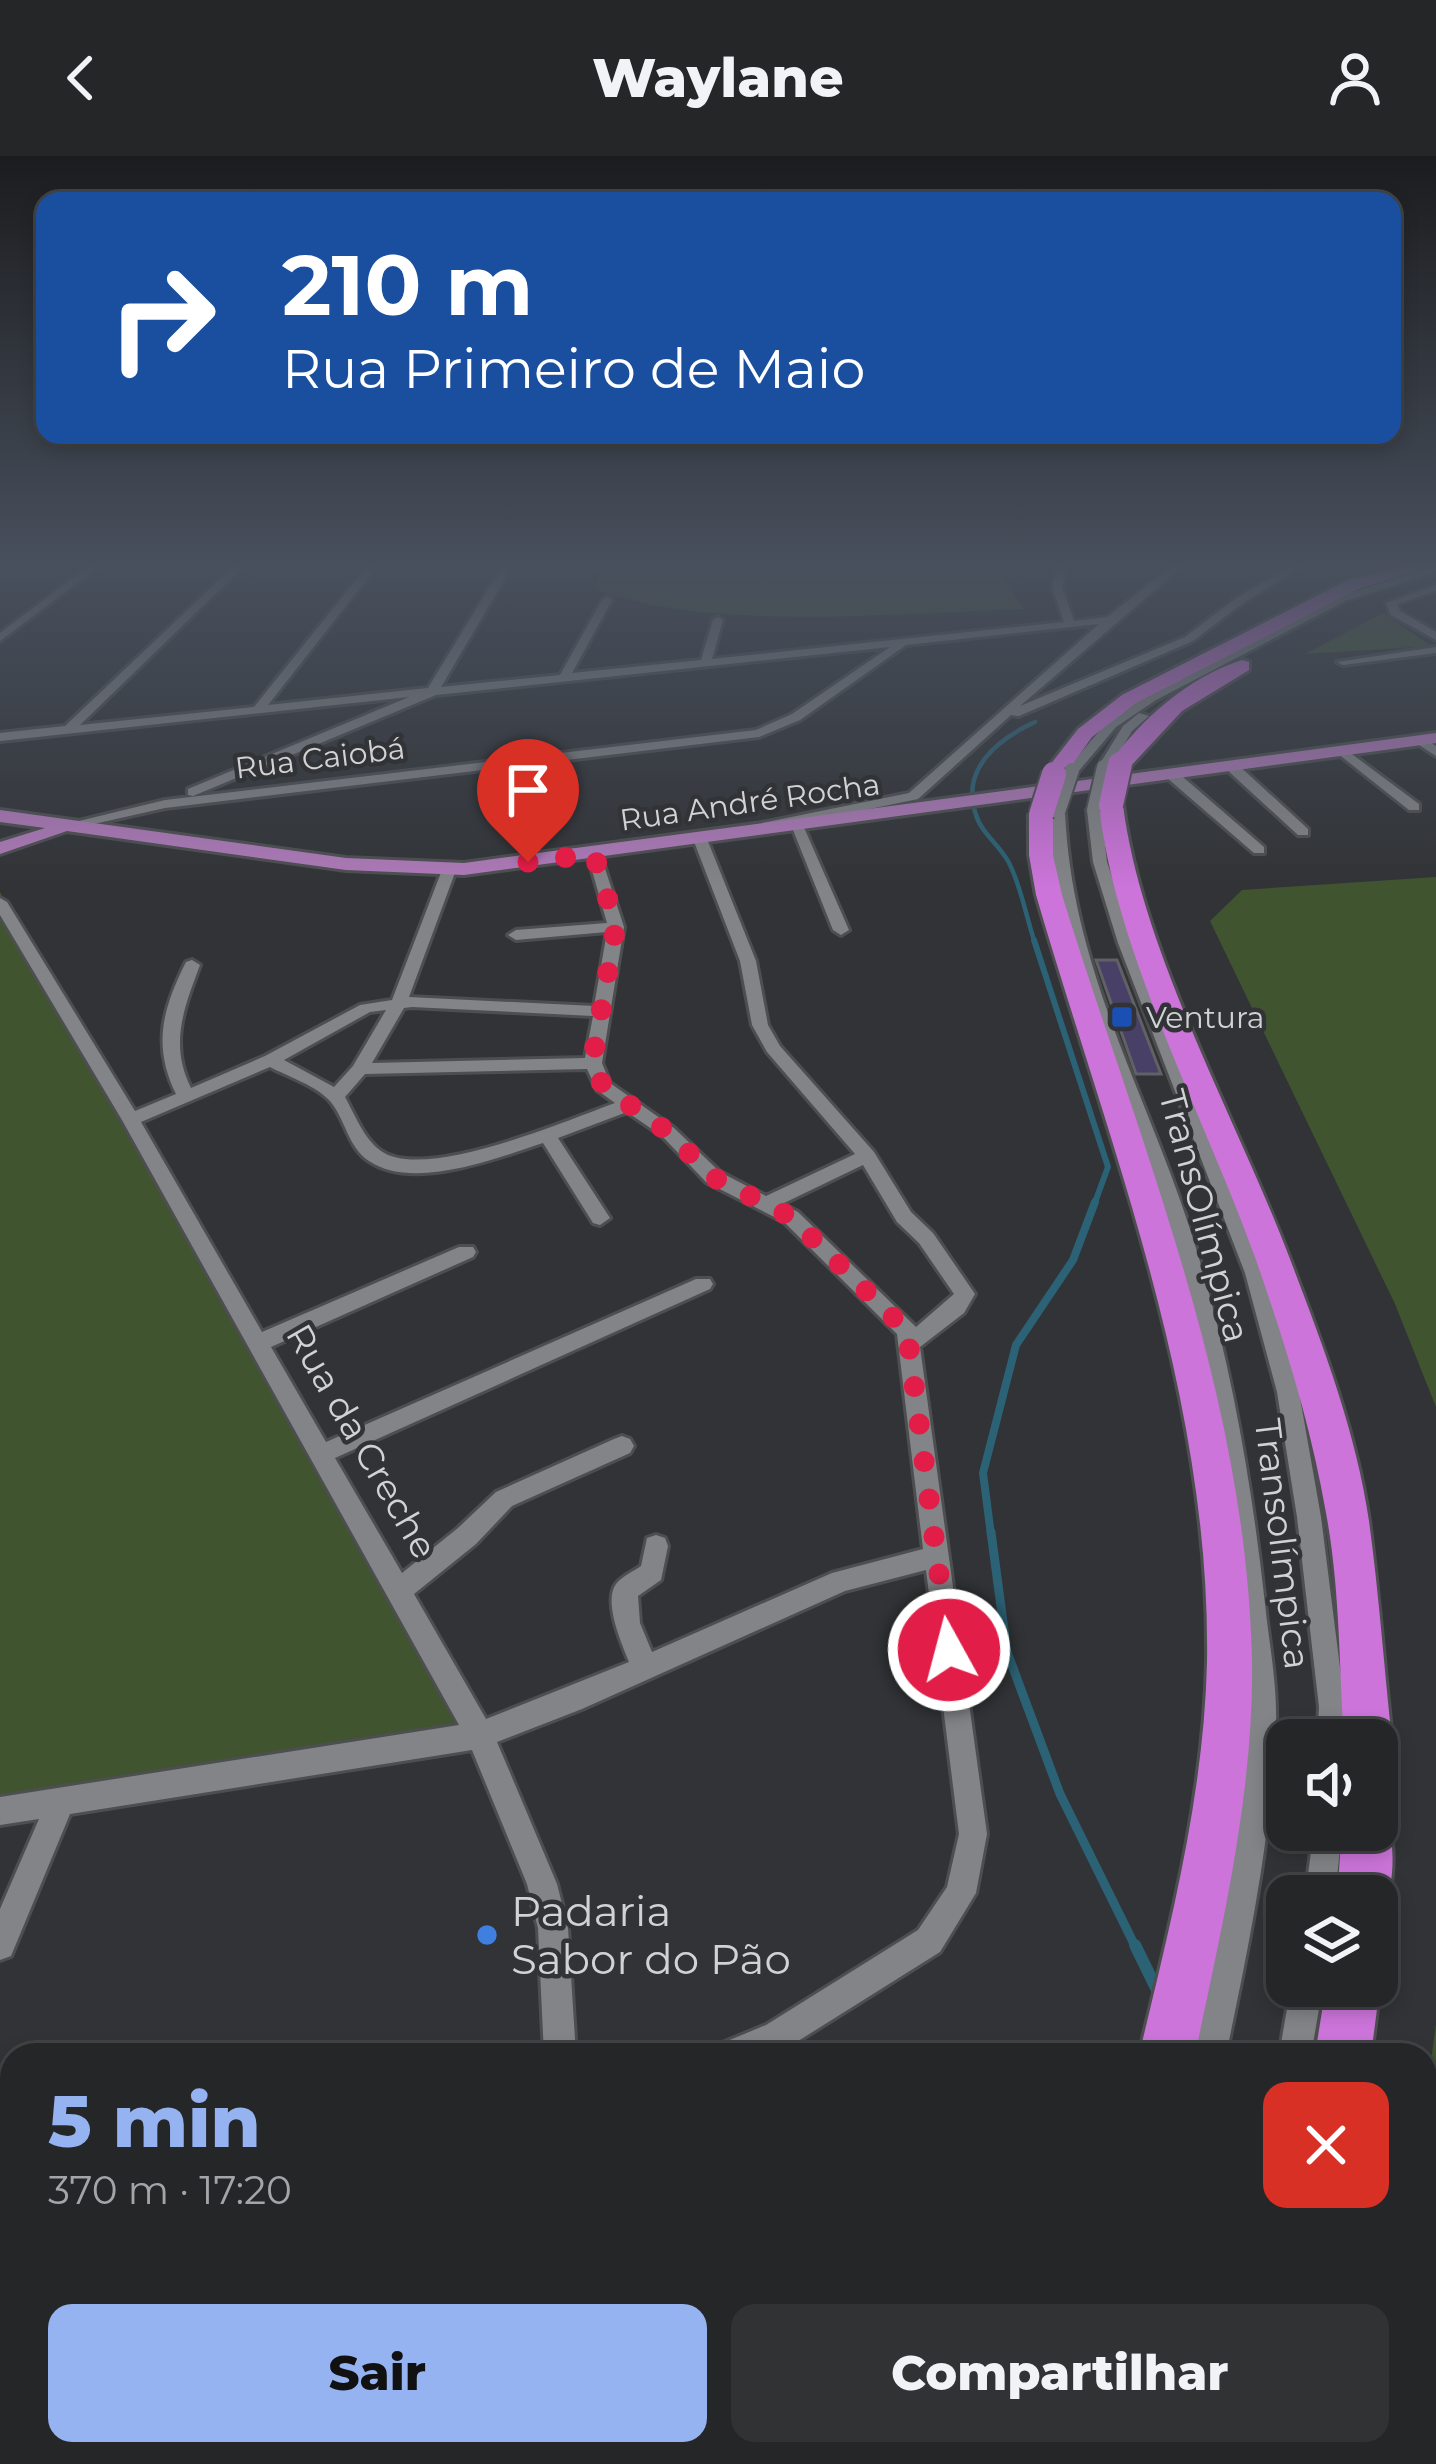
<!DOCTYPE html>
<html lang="pt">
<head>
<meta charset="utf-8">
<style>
	:root { --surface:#252628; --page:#313234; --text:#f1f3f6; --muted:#a3a5a8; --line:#424345; --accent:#95b2f1 }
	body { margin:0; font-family:Montserrat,sans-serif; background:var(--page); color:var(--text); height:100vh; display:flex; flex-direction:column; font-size:45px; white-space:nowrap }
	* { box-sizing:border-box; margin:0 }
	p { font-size:39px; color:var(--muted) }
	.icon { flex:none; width:66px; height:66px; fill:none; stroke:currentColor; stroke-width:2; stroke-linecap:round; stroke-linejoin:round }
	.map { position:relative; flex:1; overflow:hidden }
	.sheet { position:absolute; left:0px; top:1887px; width:1437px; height:423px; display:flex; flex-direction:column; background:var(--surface); border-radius:36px 36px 0 0; box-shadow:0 6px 18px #0003,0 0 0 3px var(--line) }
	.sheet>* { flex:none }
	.guide { position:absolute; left:36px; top:36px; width:1365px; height:252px; border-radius:24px; box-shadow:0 6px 18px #0003,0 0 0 3px var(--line); background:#1a4fa0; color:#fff; overflow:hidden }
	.fabs { position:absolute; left:1266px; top:1563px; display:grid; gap:24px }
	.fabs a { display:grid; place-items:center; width:132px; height:132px; border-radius:24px; background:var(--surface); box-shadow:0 6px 18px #0003,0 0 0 3px var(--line); font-size:60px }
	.pin { position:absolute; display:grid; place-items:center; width:102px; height:102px; color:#fff; margin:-123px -51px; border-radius:50% 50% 50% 0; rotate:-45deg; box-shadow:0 0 12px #0007 }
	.pin .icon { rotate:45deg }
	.me { position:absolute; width:132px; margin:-66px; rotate:353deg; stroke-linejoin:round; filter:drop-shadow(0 0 9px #0008) }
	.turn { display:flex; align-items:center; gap:42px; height:252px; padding:0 48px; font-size:54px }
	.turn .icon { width:156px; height:156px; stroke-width:2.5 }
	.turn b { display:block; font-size:84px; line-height:102px }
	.round { display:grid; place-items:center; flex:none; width:126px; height:126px; border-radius:24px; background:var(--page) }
	.overview { display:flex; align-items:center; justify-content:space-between; height:204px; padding:0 48px }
	h1 { font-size:72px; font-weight:800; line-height:90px; color:var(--accent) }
	.action { display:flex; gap:24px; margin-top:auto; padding:24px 48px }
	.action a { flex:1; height:138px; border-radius:24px; background:var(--accent); color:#111; font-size:48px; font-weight:800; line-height:138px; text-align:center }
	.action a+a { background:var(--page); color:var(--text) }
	header { display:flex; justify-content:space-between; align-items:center; height:156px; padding:0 48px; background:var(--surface); font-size:54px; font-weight:800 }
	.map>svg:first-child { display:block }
	.green { fill:#405430 }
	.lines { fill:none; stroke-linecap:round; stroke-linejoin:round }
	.stream-far4 { stroke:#2b6275; stroke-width:4.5 }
	.stream-far3 { stroke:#2b6275; stroke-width:6 }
	.stream-far2 { stroke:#2b6275; stroke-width:8 }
	.stream-far1 { stroke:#2b6275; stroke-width:9 }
	.stream { stroke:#2b6275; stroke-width:12 }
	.building { fill:#484067; stroke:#616164; stroke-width:3 }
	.minor-casing { stroke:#4d4e50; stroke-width:6 }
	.major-casing { stroke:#4d4e50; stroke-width:6 }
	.highway-casing { stroke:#4d4e50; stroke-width:6 }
	.minor { fill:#838487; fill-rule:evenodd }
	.major { fill:#af7ab9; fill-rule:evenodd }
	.highway { fill:#cc74da; fill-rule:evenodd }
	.minor-bridge-casing { stroke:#4d4e50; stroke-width:18; stroke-linecap:butt }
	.highway-bridge-casing { stroke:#4d4e50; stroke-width:28; stroke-linecap:butt }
	.minor-bridge { stroke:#838487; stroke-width:14 }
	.highway-bridge { stroke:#cc74da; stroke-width:24 }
	.route { stroke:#e11d48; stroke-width:21; stroke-dasharray:0 37.8 }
	.transit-dot { fill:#1a4fb4; stroke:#313336; stroke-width:4.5 }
	.shop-dot { fill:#3f7fe0; stroke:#313336; stroke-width:4.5 }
	.labels { text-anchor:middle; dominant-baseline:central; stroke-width:9; stroke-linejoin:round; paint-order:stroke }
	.far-street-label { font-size:30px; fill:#d1d2d4; stroke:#313336 }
	.far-poi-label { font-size:30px; fill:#d1d2d4; stroke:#313336; text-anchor:start }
	.street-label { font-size:36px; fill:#d1d2d4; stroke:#313336 }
	.near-poi-label { font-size:42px; fill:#d1d2d4; stroke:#313336; text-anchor:start }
</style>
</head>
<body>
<header><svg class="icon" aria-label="back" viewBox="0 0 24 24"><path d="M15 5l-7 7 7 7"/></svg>Waylane<svg class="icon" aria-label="person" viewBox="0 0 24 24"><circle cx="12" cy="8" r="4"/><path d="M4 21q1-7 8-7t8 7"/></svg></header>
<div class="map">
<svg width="1436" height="2308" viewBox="0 0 1436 2308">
	<rect width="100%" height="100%" fill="#313336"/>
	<g class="green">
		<path d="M610 409H983L996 411 1024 453C895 456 715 477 595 433L599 419 594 412Z"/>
		<path d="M1383 457 1431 490 1305 498Z"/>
		<path d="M1436 721V1251L1395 1148 1210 765 1242 734Z"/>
		<path d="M0 736 474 1574 0 1646Z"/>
		<path d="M1436 1868V2308H1429L1425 2294V1949Z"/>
	</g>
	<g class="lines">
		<path class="stream-far4" d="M1035 787C1026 761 1021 729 1008 705 999 689 981 676 976 659 960 613 998 583 1035 566"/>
		<path class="stream-far3" d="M1034 784 1108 1011 1094 1049"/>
		<path class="stream-far2" d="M991 1379 983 1317 1016 1189 1073 1104 1095 1046"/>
		<path class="stream-far1" d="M991 1376 1007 1496 1060 1638 1136 1792"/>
		<path class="stream" d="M1135 1789 1159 1838"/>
	</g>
	<path class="building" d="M1096 804H1117L1161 918H1136Z"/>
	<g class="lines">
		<defs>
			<g id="minor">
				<path d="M90 409H101L0 485V477Z"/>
				<path d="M235 409H245L80 569 254 551 368 409H378L268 549 428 532 503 409H513L441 531 560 519 602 444 607 441 612 444 572 517 701 504 713 464 718 461 723 464 712 503 1064 466 1052 431 1057 409H1067L1062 431 1074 465 1107 461 1173 409H1184L1020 550 1185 481 1235 443 1294 409H1305L1243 447 1193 485 1019 560 1011 559 918 643 802 667 849 774 841 779 833 774 791 669 767 674 760 670 762 667 909 637 1099 468 906 489 800 564 759 581 165 652 67 674V668L165 644 756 574 792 558 890 491 436 539 193 640 188 639V633L409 541 0 585V577L65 570Z"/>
				<path d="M1436 410V416L1345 445 1156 544 1116 571 1077 617 1066 614 1108 565 1148 538 1337 441Z"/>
				<path d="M1436 429V435L1397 448 1400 455 1436 476V484L1391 459 1386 447Z"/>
				<path d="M1436 491V497L1343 509 1337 506Z"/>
				<path d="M1139 557 1149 560 1132 575 1109 614H1099L1098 611 1123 570Z"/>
				<path d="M1420 580 1436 590V600L1416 587 1414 584Z"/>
				<path d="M1341 590 1419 648V654H1409L1337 597V591Z"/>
				<path d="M1225 606H1235L1308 673V679H1298L1225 612Z"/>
				<path d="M1166 615H1176L1264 691V697H1254L1166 621Z"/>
				<path d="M1094 650 1101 654 1107 706 1134 787 1265 1117 1299 1236 1321 1361 1345 1551V1584H1317L1319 1551 1297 1361 1277 1236 1245 1117 1118 787 1093 706 1087 654Z"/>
				<path d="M1053 653 1065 656C1072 812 1143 929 1190 1073 1229 1194 1251 1321 1265 1448 1269 1487 1277 1526 1276 1566 1272 1678 1249 1789 1226 1899H1194L1228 1734 1245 1608 1248 1539 1235 1404 1212 1245 1189 1141 1159 1038 1072 802 1053 705Z"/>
				<path d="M695 680 707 683 756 805 768 869 780 890 874 996 911 1056 933 1077 975 1138 964 1157 920 1191 987 1678 976 1737 940 1796 787 1892 771 1899H715L720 1888 766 1869 918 1774 947 1731 959 1678 926 1414 845 1435 582 1553 497 1586 557 1728 568 1772 576 1899H544L538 1772 527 1728 472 1594 70 1658 11 1800 0 1804V1753L39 1663 0 1669V1641L459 1569 122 964 0 759V742L7 746 135 955 176 938C152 889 163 852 186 806L192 804 200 809C184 852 169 888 191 932L265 900 360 849 392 844 442 714 449 710 456 714 409 841 594 850 607 776 516 784 508 779 516 774 607 767 587 697 599 694 624 771 602 907 610 927 674 972 720 1016 766 1040 855 998 767 896 752 869 740 805 693 683ZM412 851 593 860 585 902 372 907 404 852ZM386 854 353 910 334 931 284 904 370 856ZM270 911C287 920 314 929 328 943 345 960 347 991 369 1005 413 1035 497 1002 543 987L593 1067 600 1069 610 1062 558 982 627 956 662 980 706 1026 784 1066 897 1178 923 1393 832 1417 652 1496 640 1467 638 1440 661 1424 668 1390 665 1382 656 1379 647 1382 641 1410C634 1415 621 1421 616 1428 603 1446 622 1488 629 1506L486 1563 414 1438 476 1388 512 1350 630 1297 634 1290 630 1283 622 1280 614 1283 496 1336 458 1372 402 1417 335 1302 710 1133 713 1128 710 1123H696L326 1286 271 1191 473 1101 476 1096 473 1091H459L262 1176 141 966ZM587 913 597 934 615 947C568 964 424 1026 381 995 364 983 355 959 345 941L365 918ZM863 1009 897 1066 919 1087 954 1138 916 1171 798 1056 782 1048Z"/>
				<path d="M1314 1674H1342L1335 1740H1305Z"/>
				<path d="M1291 1830H1323L1311 1899H1279Z"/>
				<path d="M12 2174V2212L0 2217V2179Z"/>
				<path d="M466 2298H504L503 2308H465Z"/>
				<path d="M1055 2298H1093L1089 2308H1051Z"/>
				<path d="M1155 2298H1193L1189 2308H1151Z"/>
			</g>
			<path id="major" d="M1436 577V587L464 719 346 714 67 675 0 698V686L45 672 0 666V654L346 702 464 707Z"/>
			<g id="highway">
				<path d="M1409 409H1435L1358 433 1136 547 1092 581 1062 623 1054 625 1043 618 1078 573 1122 539 1346 425Z"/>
				<path d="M1242 504 1249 506V514L1182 555 1128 613H1112L1109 608C1141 563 1189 521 1242 504Z"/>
				<path d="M1111 642 1123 649C1142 797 1236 961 1290 1103 1322 1187 1356 1275 1369 1365 1379 1438 1384 1511 1392 1584L1385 1600 1377 1604V1584H1344C1339 1510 1340 1431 1326 1357 1311 1270 1285 1187 1256 1104 1205 961 1115 797 1099 649Z"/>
				<path d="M1041 652 1053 659V699L1062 739C1140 989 1246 1237 1252 1504 1254 1637 1222 1770 1195 1899H1139C1170 1770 1204 1639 1207 1506 1211 1241 1109 989 1036 739L1029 699V659Z"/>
				<path d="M1377 1653 1384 1657C1396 1683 1397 1738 1377 1760V1740H1337L1342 1674H1377Z"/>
				<path d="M1377 1824 1380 1830 1371 1899H1315L1326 1830H1377Z"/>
				<path d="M988 2298H1054L1050 2308H984Z"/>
				<path d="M1204 2298H1270L1266 2308H1200Z"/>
			</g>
		</defs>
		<use href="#minor" class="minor-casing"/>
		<use href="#major" class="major-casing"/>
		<use href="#highway" class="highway-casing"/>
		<use href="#minor" class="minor"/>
		<use href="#major" class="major"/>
		<use href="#highway" class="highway"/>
		<defs>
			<g id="minor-bridge">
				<path d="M1094 654 1104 611"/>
				<path d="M1058 656 1072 614"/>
			</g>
			<g id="highway-bridge">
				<path d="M1111 649 1120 608"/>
				<path d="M1041 659 1054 618"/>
			</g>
		</defs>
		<use href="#minor-bridge" class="minor-bridge-casing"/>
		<use href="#highway-bridge" class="highway-bridge-casing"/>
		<use href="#minor-bridge" class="minor-bridge"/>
		<use href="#highway-bridge" class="highway-bridge"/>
	</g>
	<linearGradient id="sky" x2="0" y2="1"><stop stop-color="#1b1c1e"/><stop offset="0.56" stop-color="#48505d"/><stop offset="1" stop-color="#48505d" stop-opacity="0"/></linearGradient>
	<rect width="1436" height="732" fill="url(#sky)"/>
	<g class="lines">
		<path class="route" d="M528 706 594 698 616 770 592 907 603 930 668 976 713 1021 791 1061 907 1175 949 1494"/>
	</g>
	<rect class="transit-dot" x="1110" y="849" width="24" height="24" rx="6"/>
	<circle class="shop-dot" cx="487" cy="1779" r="12"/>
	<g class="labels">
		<g class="far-street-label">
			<text transform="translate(320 602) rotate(-7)">Rua Caiobá</text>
			<text transform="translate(750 646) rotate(-8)">Rua André Rocha</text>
		</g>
		<g class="far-poi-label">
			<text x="1146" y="861">Ventura</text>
		</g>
		<g class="street-label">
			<text transform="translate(1205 1060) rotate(75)">TransOlímpica</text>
			<text transform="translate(362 1285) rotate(60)">Rua da Creche</text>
			<text transform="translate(1283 1388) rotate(83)">Transolímpica</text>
		</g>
		<g class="near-poi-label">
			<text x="511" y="1755">Padaria<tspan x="511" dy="48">Sabor do Pão</tspan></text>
		</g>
	</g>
</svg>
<div class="fabs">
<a><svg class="icon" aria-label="sound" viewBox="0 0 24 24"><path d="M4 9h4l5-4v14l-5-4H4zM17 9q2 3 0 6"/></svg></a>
<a><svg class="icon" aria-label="layers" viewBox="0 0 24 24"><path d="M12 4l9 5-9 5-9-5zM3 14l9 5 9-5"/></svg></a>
</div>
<div class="pin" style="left:528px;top:706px;background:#d93025"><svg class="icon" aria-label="arrive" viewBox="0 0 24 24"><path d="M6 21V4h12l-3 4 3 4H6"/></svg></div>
<svg class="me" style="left:949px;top:1494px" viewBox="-20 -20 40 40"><circle r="17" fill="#e11d48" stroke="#fff" stroke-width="3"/><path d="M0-11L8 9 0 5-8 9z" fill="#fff"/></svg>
<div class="guide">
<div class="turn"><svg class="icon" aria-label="right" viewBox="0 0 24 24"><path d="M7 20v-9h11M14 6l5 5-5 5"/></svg><div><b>210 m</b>Rua Primeiro de Maio</div></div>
</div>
<section class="sheet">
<div class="overview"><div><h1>5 min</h1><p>370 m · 17:20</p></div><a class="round" style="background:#d93025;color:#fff"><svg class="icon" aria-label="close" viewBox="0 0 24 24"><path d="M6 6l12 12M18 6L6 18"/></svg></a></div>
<div class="action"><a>Sair</a><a>Compartilhar</a></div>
</section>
</div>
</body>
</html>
